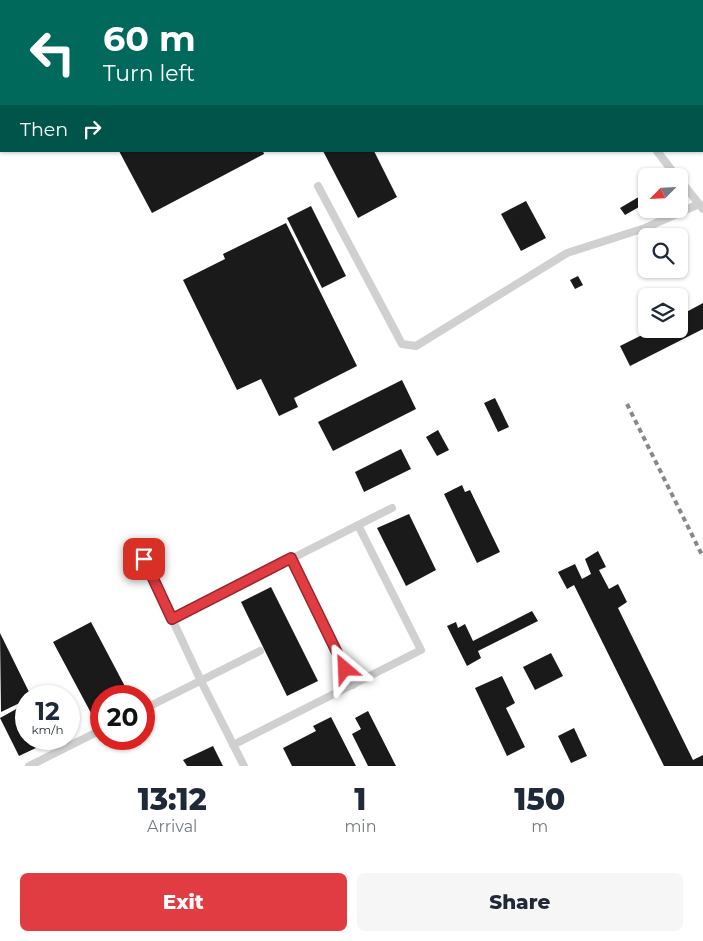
<!DOCTYPE html>
<html lang="en">
<head>
<meta charset="utf-8">
<style>
	:root { --surface:#fff; --page:#f6f6f7; --text:#1f2937; --muted:#747a83; --accent:#e23c43 }
	body { margin:0; font-family:Montserrat,sans-serif; background:var(--page); color:var(--text); height:100vh; display:flex; flex-direction:column; font-size:19px; white-space:nowrap }
	* { box-sizing:border-box; margin:0 }
	p { font-size:16px; color:var(--muted) }
	.icon { flex:none; width:28px; height:28px; fill:none; stroke:currentColor; stroke-width:2; stroke-linecap:round; stroke-linejoin:round }
	.map { position:relative; height:766px; overflow:hidden }
	.sheet { display:flex; flex-direction:column; background:var(--surface); flex:1 }
	.sheet>* { flex:none }
	.top-card { position:absolute; left:0px; top:0px; width:704px; height:152px; box-shadow:0 1px 4px #0004; background:#00695c; color:#fff; overflow:hidden }
	.needle { width:32px; rotate:246deg }
	.buttons { position:absolute; left:638px; top:168px; display:grid; gap:10px }
	.buttons a { display:grid; place-items:center; width:50px; height:50px; border-radius:8px; background:var(--surface); box-shadow:0 1px 4px #0004; font-size:25px }
	.speed { position:absolute; left:15px; top:685px; display:flex; gap:10px; font-size:25px; font-weight:700; text-align:center }
	.speed>* { display:grid; place-content:center; width:65px; height:65px; border-radius:50%; background:var(--surface); box-shadow:0 1px 4px #0004; line-height:1 }
	.speed small { font-size:12px; font-weight:400 }
	.speed .limit { border:8px solid #d22; background:#fff; color:#111 }
	.pin { position:absolute; display:grid; place-items:center; width:42px; height:42px; color:#fff; margin:-21px; border-radius:10px; box-shadow:0 2px 8px #0006 }
	.me { position:absolute; width:55px; margin:-28px; rotate:334deg; stroke-linejoin:round; filter:drop-shadow(0 0 4px #0008) }
	.turn { display:flex; align-items:center; gap:18px; height:105px; padding:0 20px; font-size:22px }
	.turn .icon { width:65px; height:65px; stroke-width:2.5 }
	.turn b { display:block; font-size:35px; line-height:42px }
	.then { display:flex; align-items:center; height:48px; padding:0 20px; background:#0003; gap:10px; font-size:19px }
	.eta { display:flex; justify-content:space-evenly; align-items:center; height:85px; text-align:center }
	.eta b { font-size:30px; font-weight:800; line-height:35px }
	.button { display:flex; gap:10px; margin-top:auto; padding:10px 20px }
	.button a { flex:1; height:58px; border-radius:8px; background:var(--accent); color:#fff; font-size:20px; font-weight:800; line-height:58px; text-align:center }
	.button a+a { background:var(--page); color:var(--text) }
	.map>svg:first-child { display:block }
	.building { fill:#1a1a1a }
	.lines { fill:none; stroke-linecap:round; stroke-linejoin:round }
	.lane { stroke:#d0d0d0; stroke-width:8 }
	.rail { stroke:#888; stroke-width:4; stroke-dasharray:5 4; stroke-linecap:butt }
	.route-casing { stroke:#93272c; stroke-width:12 }
	.route { stroke:#e23c43; stroke-width:9 }
</style>
</head>
<body>
<div class="map">
<svg width="703" height="766" viewBox="0 0 703 766">
	<rect width="100%" height="100%" fill="#fff"/>
	<g class="building">
		<path d="M119 151H263L264 154 152 213Z"/>
		<path d="M323 151H374L397 197 358 218Z"/>
		<path d="M642 195 646 203 625 215 620 208Z"/>
		<path d="M526 201 546 238 521 251 501 214Z"/>
		<path d="M311 206 346 276 322 288 287 218Z"/>
		<path d="M286 223 357 366 294 398 298 407 279 416 261 379 237 390 183 280 225 259 223 254Z"/>
		<path d="M578 276 583 285 575 289 570 280Z"/>
		<path d="M703 303V329L630 366 620 346 654 329H679V316Z"/>
		<path d="M402 380 416 409 333 451 318 422Z"/>
		<path d="M495 398 509 427 498 432 484 403Z"/>
		<path d="M438 430 449 450 437 456 426 437Z"/>
		<path d="M401 449 411 469 364 492 355 472Z"/>
		<path d="M462 485 465 492 470 490 500 552 477 563 444 494Z"/>
		<path d="M409 514 436 570 406 586 377 528Z"/>
		<path d="M598 551 606 567 599 570 609 589 618 584 627 602 618 608 693 760 703 755V766H664L574 585 567 589 558 572 575 564 582 579 591 574 585 559Z"/>
		<path d="M271 587 318 681 287 696 241 602Z"/>
		<path d="M532 611 538 621 478 651 481 658 467 666 447 626 456 622 458 628 465 624 473 641Z"/>
		<path d="M91 622 129 694 124 696H101V708L91 713 53 642Z"/>
		<path d="M0 633 31 696H26V700L1 712Z"/>
		<path d="M551 653 563 676 535 690 523 667Z"/>
		<path d="M502 676 515 703 506 708 525 747 507 756 475 688Z"/>
		<path d="M18 708 22 716 19 718 26 733V739L30 741 34 740 38 747 19 756 0 718Z"/>
		<path d="M368 711 396 766H368L352 734 361 729 355 718Z"/>
		<path d="M331 717 356 766H292L283 748 316 731 313 726Z"/>
		<path d="M574 728 587 756 571 763 558 736Z"/>
		<path d="M213 746 223 766H187L183 760Z"/>
	</g>
	<g class="lines">
		<g class="lane">
			<path d="M2 0V1"/>
			<path d="M335 0V1"/>
			<path d="M0 18 1 16"/>
			<path d="M657 151 676 176"/>
			<path d="M679 179 703 209"/>
			<path d="M318 186 402 344 416 346 567 253 645 228 699 204"/>
			<path d="M291 558 353 685"/>
			<path d="M144 559 201 681 244 766"/>
			<path d="M172 619 392 508"/>
			<path d="M144 709 260 651"/>
			<path d="M233 745 421 650 358 525"/>
			<path d="M29 766 101 730"/>
		</g>
		<path class="rail" d="M627 404 703 557"/>
	</g>
	<g class="lines">
		<defs>
			<path id="route" d="M144 559 172 619 291 558 345 669"/>
		</defs>
		<use href="#route" class="route-casing"/>
		<use href="#route" class="route"/>
	</g>
</svg>
<div class="buttons">
<a><svg class="needle" viewBox="-14 -14 28 28"><path d="M0-13l5 13h-10z" fill="#e53935"/><path d="M0 13l5-13h-10z" fill="#747a83"/></svg></a>
<a><svg class="icon" aria-label="search" viewBox="0 0 24 24"><circle cx="10" cy="10" r="6"/><path d="M15 15l6 6"/></svg></a>
<a><svg class="icon" aria-label="layers" viewBox="0 0 24 24"><path d="M12 4l9 5-9 5-9-5zM3 14l9 5 9-5"/></svg></a>
</div>
<div class="speed"><div>12<small>km/h</small></div><div class="limit">20</div></div>
<div class="pin" style="left:144px;top:559px;background:#d93025"><svg class="icon" aria-label="arrive" viewBox="0 0 24 24"><path d="M6 21V4h12l-3 4 3 4H6"/></svg></div>
<svg class="me" style="left:345px;top:669px" viewBox="-20 -20 40 40"><path d="M0-17L14 15 0 8-14 15z" fill="#e23c43" stroke="#fff" stroke-width="4"/></svg>
<div class="top-card">
<div class="turn"><svg class="icon" aria-label="left" viewBox="0 0 24 24"><path d="M17 20v-9H6M10 6l-5 5 5 5"/></svg><div><b>60 m</b>Turn left</div></div>
<div class="then">Then<svg class="icon" aria-label="right" viewBox="0 0 24 24"><path d="M7 20v-9h11M14 6l5 5-5 5"/></svg></div>
</div>
</div>
<section class="sheet">
<div class="eta">
<div><b>13:12</b><p>Arrival</p></div>
<div><b>1</b><p>min</p></div>
<div><b>150</b><p>m</p></div>
</div>
<div class="button"><a>Exit</a><a>Share</a></div>
</section>
</body>
</html>
